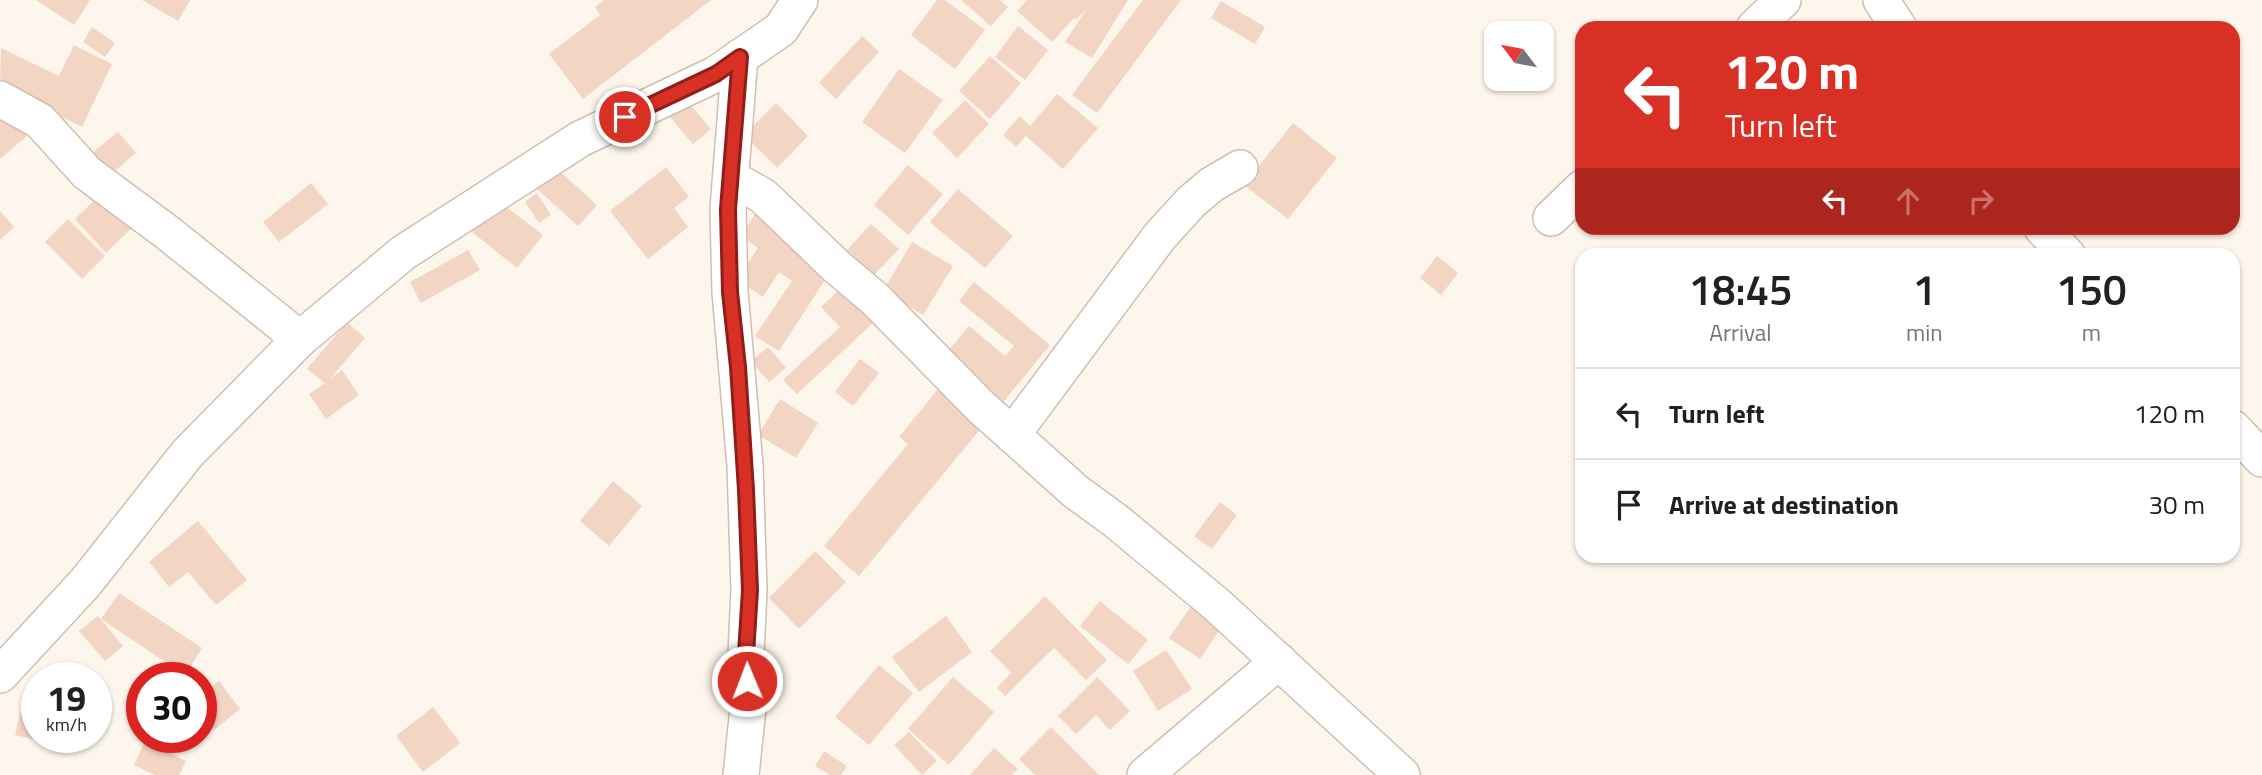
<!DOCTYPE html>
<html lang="en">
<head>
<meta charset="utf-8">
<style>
	:root { --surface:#fff; --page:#f2f2f2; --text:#202124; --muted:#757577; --line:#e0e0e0 }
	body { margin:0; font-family:"Titillium Web",sans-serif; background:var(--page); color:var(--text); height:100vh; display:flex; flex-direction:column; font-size:26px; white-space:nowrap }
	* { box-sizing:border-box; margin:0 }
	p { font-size:23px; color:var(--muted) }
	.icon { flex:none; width:38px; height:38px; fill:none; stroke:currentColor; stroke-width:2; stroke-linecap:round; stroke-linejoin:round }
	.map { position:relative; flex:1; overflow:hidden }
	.sheet { position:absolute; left:1575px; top:248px; width:665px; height:315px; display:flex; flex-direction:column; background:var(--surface); border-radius:21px; box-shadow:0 2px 5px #0004 }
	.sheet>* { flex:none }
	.hud { position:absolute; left:1575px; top:21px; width:665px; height:214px; border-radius:21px; box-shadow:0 2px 5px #0004; background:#d93025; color:#fff; overflow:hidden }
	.needle { width:46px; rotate:302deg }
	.buttons { position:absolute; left:1484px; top:21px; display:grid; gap:14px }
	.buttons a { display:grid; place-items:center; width:70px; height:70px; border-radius:14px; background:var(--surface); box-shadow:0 2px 5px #0004; font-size:35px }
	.speed { position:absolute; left:21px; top:662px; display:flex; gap:14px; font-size:35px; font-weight:700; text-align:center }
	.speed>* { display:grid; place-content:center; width:91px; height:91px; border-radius:50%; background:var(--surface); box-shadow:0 2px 5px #0004; line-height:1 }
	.speed small { font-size:18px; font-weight:400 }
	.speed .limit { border:10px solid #d22; background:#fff; color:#111 }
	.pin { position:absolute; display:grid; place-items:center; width:60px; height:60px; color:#fff; margin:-30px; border:4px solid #fff; border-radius:50%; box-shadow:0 2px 7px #0007 }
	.me { position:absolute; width:77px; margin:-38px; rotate:359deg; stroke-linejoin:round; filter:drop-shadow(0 0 5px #0008) }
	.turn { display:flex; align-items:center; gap:24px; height:147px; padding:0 35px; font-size:32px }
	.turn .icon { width:91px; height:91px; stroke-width:2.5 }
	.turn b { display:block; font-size:49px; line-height:60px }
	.lanes { display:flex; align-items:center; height:66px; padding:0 35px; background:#0003; justify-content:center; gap:35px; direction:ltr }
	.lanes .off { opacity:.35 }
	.eta { display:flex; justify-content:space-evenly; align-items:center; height:119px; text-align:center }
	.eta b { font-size:42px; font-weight:600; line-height:49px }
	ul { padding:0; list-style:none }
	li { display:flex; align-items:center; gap:21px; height:91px; padding:0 35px; border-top:2px solid var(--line) }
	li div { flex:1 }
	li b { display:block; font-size:26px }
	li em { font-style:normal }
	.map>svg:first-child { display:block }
	.building { fill:#f3d5c3 }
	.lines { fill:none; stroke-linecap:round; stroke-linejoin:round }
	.minor-casing { stroke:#d1beb0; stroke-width:38 }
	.minor { stroke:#fff; stroke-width:35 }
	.route-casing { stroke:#8d1f18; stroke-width:18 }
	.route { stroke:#d93025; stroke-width:12 }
</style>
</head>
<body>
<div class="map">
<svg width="2262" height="775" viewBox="0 0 2262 775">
	<rect width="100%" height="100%" fill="#fdf6ec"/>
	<g class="building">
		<path d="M36 0H90L74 25Z"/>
		<path d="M142 0H190L178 21Z"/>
		<path d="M604 0H711L583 99 549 54 600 15 595 7Z"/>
		<path d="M937 0H945L985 30 955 69 911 35Z"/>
		<path d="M961 0H1000L1008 7 991 26Z"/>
		<path d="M1027 0H1128L1092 58 1065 42 1087 8 1076 20 1074 18 1052 42 1017 11Z"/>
		<path d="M1143 0H1181L1097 113 1072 95Z"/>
		<path d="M1221 1 1265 27 1255 44 1211 18Z"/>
		<path d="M1018 26 1048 50 1025 80 995 57Z"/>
		<path d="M92 27 115 43 105 57 83 42Z"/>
		<path d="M862 36 879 52 836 99 819 83Z"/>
		<path d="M74 45 112 64 82 127 0 87 1 48 59 76Z"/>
		<path d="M990 56 1021 83 990 119 959 91Z"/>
		<path d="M899 69 943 100 905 153 862 122Z"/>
		<path d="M1057 94 1098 128 1063 169 1026 136 1016 147 1003 135 1020 116 1030 126Z"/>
		<path d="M965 100 989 124 957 158 932 133Z"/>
		<path d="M687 101 711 129 693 144 669 116Z"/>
		<path d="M776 103 808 136 777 168 744 135Z"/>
		<path d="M4 110 27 136 0 159V114Z"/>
		<path d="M1293 123 1337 158 1288 219 1244 185Z"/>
		<path d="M118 132 136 153 110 175 91 154Z"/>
		<path d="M908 165 943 194 908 235 874 205Z"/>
		<path d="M554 166 597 205 578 226 535 187Z"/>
		<path d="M666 167 689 197 674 208 688 227 648 259 610 211Z"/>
		<path d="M311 183 328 204 279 242 263 222Z"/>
		<path d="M106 189 138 222 106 253 75 219Z"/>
		<path d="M958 189 1013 236 985 268 930 222Z"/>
		<path d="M537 193 551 215 539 223 525 202Z"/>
		<path d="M497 200 543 235 517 268 472 232Z"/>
		<path d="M0 211 14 227 0 240Z"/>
		<path d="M755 214 834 266 779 351 755 336 792 281 779 272 763 297 737 280 758 248 741 236Z"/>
		<path d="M68 219 105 256 82 279 45 242Z"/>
		<path d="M871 224 899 249 874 275 847 250Z"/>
		<path d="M912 242 953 266 923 315 883 291Z"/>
		<path d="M468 250 480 270 421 303 410 282Z"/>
		<path d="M1437 256 1458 273 1441 295 1420 278Z"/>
		<path d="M974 282 1050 345 1000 406 942 358 969 326 1005 356 1014 346 959 301Z"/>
		<path d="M843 286 875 321 797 394 783 380 840 327 821 307Z"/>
		<path d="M347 322 365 338 330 379 342 370 359 395 326 419 309 394 325 383 307 369Z"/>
		<path d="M768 347 786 368 769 382 751 361Z"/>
		<path d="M860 359 879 373 853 406 835 392Z"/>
		<path d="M948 377 993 414 859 576 824 546 908 444 899 437Z"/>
		<path d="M780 399 818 423 796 458 758 435Z"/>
		<path d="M613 481 642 506 609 546 580 521Z"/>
		<path d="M1220 502 1237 515 1212 549 1194 536Z"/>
		<path d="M198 521 247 580 216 605 188 572 169 587 149 562Z"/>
		<path d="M815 551 846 582 799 629 769 598Z"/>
		<path d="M119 593 202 648 185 675 101 619Z"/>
		<path d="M1045 596 1107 660 1086 680 1054 648 1005 696 997 688 1011 673 990 651Z"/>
		<path d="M1100 601 1148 640 1128 664 1080 626Z"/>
		<path d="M1192 605 1222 626 1200 659 1169 638Z"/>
		<path d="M98 616 123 646 105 661 79 631Z"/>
		<path d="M946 616 972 652 919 692 892 657Z"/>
		<path d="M1166 650 1192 689 1158 711 1133 671Z"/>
		<path d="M879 665 913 693 869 745 835 717Z"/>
		<path d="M953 677 994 712 949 765 908 729Z"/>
		<path d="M1097 677 1130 711 1110 730 1096 715 1076 734 1058 716Z"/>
		<path d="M219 681 240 709 214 730 201 713V694Z"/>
		<path d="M433 707 460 743 423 772 396 736Z"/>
		<path d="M21 710 37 714V737H53L51 743 15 735Z"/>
		<path d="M1051 727 1099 775H1035L1019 759Z"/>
		<path d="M909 732 937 761 922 775 894 745Z"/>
		<path d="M145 741 186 761 179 775H155L134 765Z"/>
		<path d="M994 748 1018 769 1012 775H970Z"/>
		<path d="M824 751 847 766 841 775H830L815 766Z"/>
	</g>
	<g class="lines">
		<defs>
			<g id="minor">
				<path d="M1881 0 1899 28"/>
				<path d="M1754 28 1783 0"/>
				<path d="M740 57 728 209 730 292 745 465 749 590 746 654 748 708 741 775"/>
				<path d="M0 99 40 121 87 173 168 233 300 339"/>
				<path d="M731 178 763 196 837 267 874 298 981 407 1075 491 1116 521 1216 604 1402 775"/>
				<path d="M1551 218 1582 188"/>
				<path d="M2042 228 2068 256"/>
				<path d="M2233 428 2262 459"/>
				<path d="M1012 435 1160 236 1191 202 1211 185 1240 168"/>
				<path d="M0 675 86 582 187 454 300 339 403 253 580 139 716 74 781 29 800 0"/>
				<path d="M1145 775 1279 661"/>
			</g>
		</defs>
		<use href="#minor" class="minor-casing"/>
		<use href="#minor" class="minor"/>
	</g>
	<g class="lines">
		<defs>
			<path id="route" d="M625 117 716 74 740 57 728 209 730 292 738 367 746 490 750 590 746 654 747 681"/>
		</defs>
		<use href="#route" class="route-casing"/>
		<use href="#route" class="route"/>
	</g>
</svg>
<div class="buttons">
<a><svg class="needle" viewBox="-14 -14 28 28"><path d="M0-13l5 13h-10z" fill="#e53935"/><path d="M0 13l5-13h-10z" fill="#757577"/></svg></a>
</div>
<div class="speed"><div>19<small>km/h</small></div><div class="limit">30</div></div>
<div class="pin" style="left:625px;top:117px;background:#d93025"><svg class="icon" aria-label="arrive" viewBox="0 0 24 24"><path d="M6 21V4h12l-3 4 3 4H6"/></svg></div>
<svg class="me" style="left:747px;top:681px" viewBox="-20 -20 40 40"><circle r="17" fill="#d93025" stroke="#fff" stroke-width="3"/><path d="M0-11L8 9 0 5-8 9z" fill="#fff"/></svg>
<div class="hud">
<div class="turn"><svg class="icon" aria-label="left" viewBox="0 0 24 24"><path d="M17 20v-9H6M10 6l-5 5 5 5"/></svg><div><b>120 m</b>Turn left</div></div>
<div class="lanes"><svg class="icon" aria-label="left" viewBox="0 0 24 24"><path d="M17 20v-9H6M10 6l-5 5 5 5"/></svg><svg class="icon off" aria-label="ahead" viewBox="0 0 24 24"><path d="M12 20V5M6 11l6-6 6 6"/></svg><svg class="icon off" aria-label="right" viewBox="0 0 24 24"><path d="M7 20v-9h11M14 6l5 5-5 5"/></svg></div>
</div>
<section class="sheet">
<div class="eta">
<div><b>18:45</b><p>Arrival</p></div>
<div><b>1</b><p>min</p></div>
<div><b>150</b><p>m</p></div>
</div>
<ul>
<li><svg class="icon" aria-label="left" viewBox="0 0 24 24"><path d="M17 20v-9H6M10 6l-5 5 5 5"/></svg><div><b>Turn left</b></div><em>120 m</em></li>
<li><svg class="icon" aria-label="arrive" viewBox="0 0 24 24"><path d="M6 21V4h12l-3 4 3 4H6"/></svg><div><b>Arrive at destination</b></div><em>30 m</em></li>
</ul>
</section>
</div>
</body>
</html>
